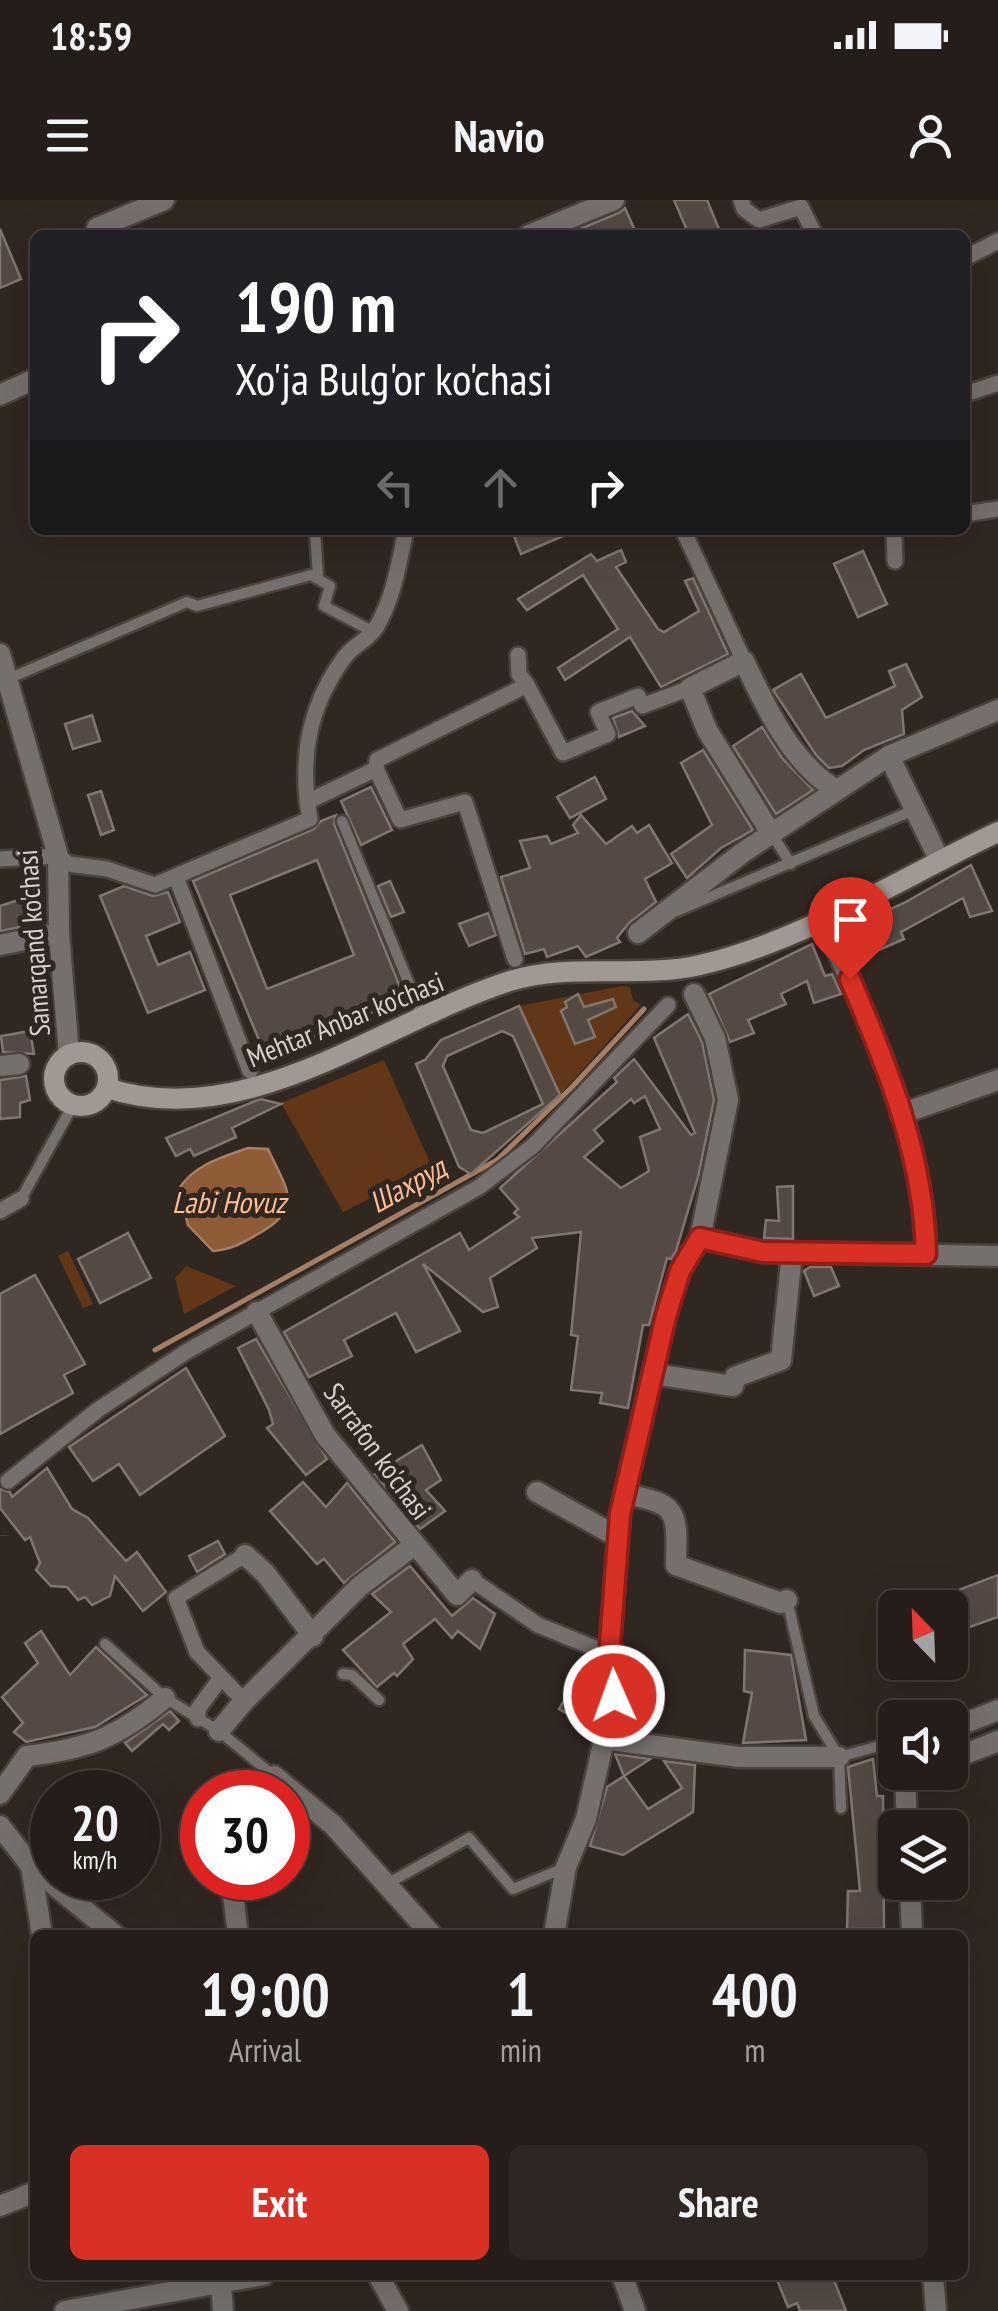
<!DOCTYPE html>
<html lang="en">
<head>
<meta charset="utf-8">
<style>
	:root { --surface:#251d19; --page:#2d2622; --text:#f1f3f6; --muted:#a3a2a2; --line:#423b38; --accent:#d93025 }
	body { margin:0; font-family:"PT Sans Narrow",sans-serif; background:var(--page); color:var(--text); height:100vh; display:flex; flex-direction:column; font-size:38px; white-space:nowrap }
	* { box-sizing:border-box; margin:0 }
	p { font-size:32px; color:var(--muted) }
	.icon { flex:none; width:55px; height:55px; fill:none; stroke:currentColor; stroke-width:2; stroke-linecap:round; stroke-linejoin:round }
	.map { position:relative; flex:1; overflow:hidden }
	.side { position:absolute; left:30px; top:1730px; width:938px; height:350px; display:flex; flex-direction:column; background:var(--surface); border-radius:15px; box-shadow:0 10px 40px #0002,0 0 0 2px var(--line) }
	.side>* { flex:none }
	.guide { position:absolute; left:30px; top:30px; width:940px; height:305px; border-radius:15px; box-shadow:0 10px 40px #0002,0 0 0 2px var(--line); background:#202124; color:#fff; overflow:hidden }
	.needle { width:65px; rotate:337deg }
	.tools { position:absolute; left:878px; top:1390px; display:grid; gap:20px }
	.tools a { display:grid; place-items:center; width:90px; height:90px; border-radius:15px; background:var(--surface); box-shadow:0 10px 40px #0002,0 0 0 2px var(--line); font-size:50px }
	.speed { position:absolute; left:30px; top:1570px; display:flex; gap:20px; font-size:50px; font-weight:700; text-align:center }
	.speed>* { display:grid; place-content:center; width:130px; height:130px; border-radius:50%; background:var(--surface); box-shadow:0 10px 40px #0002,0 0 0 2px var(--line); line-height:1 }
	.speed small { font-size:25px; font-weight:400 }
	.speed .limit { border:15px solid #d22; background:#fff; color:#111 }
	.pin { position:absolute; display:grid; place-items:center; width:85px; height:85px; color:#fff; margin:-102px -42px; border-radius:50% 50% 50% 0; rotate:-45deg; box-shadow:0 0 10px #0007 }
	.pin .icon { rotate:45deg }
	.me { position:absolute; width:110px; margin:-55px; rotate:358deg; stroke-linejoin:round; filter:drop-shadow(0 0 8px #0008) }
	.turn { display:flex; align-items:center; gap:35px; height:210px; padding:0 40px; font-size:45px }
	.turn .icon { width:130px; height:130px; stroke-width:2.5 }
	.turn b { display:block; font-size:70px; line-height:85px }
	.lanes { display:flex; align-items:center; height:95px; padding:0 40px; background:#0003; justify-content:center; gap:50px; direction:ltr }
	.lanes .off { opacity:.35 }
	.eta { display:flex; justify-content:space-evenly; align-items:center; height:170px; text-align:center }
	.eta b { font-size:60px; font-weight:700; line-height:70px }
	.primary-button { display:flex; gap:20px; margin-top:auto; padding:20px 40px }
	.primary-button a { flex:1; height:115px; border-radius:15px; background:var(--accent); color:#fff; font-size:40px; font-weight:700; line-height:115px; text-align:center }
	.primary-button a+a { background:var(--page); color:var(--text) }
	.status { display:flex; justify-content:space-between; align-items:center; height:70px; padding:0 50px; background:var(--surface); direction:ltr }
	.status svg { height:28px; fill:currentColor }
	header { display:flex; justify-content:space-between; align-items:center; height:130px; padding:0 40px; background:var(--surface); font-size:45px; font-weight:700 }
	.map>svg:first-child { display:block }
	.green { fill:#623717 }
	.water { fill:#8f5c38; stroke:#a57f65; stroke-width:2.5 }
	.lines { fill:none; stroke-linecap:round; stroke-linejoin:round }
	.stream { stroke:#a57f65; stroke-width:5 }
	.building { fill:#544a43; stroke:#81766f; stroke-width:2.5; fill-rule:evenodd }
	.pedestrian-tunnel { stroke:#4a403b; stroke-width:15; stroke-dasharray:15 8; stroke-linecap:butt }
	.service-casing { stroke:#4c423d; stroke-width:15 }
	.pedestrian-casing { stroke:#4c423d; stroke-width:20 }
	.minor-casing { stroke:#4c423d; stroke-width:25 }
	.tertiary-casing { stroke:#4c423d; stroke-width:25 }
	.secondary-casing { stroke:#4c423d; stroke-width:25 }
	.service { stroke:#75706d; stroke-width:10 }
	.pedestrian { stroke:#75706d; stroke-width:15 }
	.minor { stroke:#75706d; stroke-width:20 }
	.tertiary { stroke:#75706d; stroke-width:20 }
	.secondary { stroke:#a09893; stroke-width:20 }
	.route-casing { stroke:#8d1f18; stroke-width:25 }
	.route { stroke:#d93025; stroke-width:18 }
	.labels { text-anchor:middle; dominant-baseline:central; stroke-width:10; stroke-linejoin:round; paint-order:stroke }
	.street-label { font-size:28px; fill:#d7d1cd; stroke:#312721 }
	.water-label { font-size:30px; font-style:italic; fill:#febf95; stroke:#312721 }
</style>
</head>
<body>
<div class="status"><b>18:59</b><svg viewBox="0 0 49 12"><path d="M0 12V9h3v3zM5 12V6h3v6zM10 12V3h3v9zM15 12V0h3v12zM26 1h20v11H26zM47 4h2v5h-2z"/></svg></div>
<header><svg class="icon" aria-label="menu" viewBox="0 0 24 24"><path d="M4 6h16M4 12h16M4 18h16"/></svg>Navio<svg class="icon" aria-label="person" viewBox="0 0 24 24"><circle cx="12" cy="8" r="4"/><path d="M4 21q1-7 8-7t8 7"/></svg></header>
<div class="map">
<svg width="998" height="2111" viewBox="0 0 998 2111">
	<rect width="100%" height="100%" fill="#312721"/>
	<g class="green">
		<path d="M622 786 630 787 633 800 641 805 560 895 519 806Z"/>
		<path d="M384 860 432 967 343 1012 281 903Z"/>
		<path d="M68 1051 93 1104 83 1108 58 1056Z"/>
		<path d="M186 1066 236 1086 184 1114 175 1078Z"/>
	</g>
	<path class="water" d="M248 948 268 949C287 990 305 1008 258 1034 242 1043 231 1050 213 1051L188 1025 179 989C193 965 223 957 248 948Z"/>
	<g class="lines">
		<path class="stream" d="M155 1150 497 960 573 886 644 809"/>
	</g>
	<g class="building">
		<path d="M674 0H707L719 29 689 35Z"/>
		<path d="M625 8 637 35H565L619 13Z"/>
		<path d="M0 29 21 79 0 88Z"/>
		<path d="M529 330H577L521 354 514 336Z"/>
		<path d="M621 350 626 362 616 367 658 429 664 432 699 411 685 381 693 378 728 454 661 487 630 437 565 480 558 468 618 429 583 375 527 410 518 399 591 354 597 361Z"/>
		<path d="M863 351 887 404 858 417 834 364Z"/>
		<path d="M906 464 922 497 902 510 904 534 864 550 842 566 829 568 816 555 773 490 801 474 826 518 895 486 889 471Z"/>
		<path d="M632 511 645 526 619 537 613 518Z"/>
		<path d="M92 515 100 541 73 549 65 524Z"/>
		<path d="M762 527 782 558 813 590 776 614 733 546Z"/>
		<path d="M703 550 753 630 721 648 687 678 671 654 712 625 681 563Z"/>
		<path d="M595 577 606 599 570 618 557 597Z"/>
		<path d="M371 587 392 630 361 645 341 601Z"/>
		<path d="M101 591 114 630 101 635 88 595Z"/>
		<path d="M336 615 334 624 405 799 266 857 193 681 314 629 321 621ZM317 660 354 755 267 789 230 695Z"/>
		<path d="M581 615 606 644 632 626 637 633 649 625 672 663 645 679 656 702 629 723 617 738 620 742 586 757 578 746 547 757 544 749 525 754 501 677 530 668 520 641 547 636 551 644 578 633 573 625Z"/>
		<path d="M971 665 992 711 970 717 963 698 901 732 904 739 863 757 850 727 904 703Z"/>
		<path d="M390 681 404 712 391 717 378 686Z"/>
		<path d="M124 686 153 696 168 692 180 722 146 736 158 765 190 752 205 790 148 813 100 696Z"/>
		<path d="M33 695 41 723 0 731V706Z"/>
		<path d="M488 713 496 735 469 746 459 724Z"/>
		<path d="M812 744 825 776 832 774 841 794 814 803 807 781 781 794 786 804 748 820 754 833 730 842 709 794Z"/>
		<path d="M578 794 584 807 613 799 616 807 588 820 595 837 575 844 561 811 567 807 565 802Z"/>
		<path d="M519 806 560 895 471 974 459 967 416 864 425 860 441 840ZM502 831 513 836 543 904 483 933 471 930 443 866 447 856Z"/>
		<path d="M688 814 702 842 714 900 698 977 676 1051 671 1059 667 1058 649 1125H643L628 1208 600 1203 602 1193 571 1190 578 1136 571 1135 581 1032 532 1038 537 1048 490 1078 498 1107 483 1112 423 1064 460 1131 416 1152 396 1113 344 1140 352 1156 309 1177 284 1132 460 1033 469 1050 519 1017 514 1013 518 1009 500 988 617 882 614 878 634 859 691 935 695 933 654 838ZM645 896 660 929 640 937 649 971 621 988 584 957 603 941 594 930 631 899 634 903Z"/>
		<path d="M30 831 34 854 3 852 1 836Z"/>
		<path d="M26 876 30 900 20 903V917L0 919V880Z"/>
		<path d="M260 899 281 904 232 928 236 937 194 956 190 949 176 956 166 938Z"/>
		<path d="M793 986V1039L764 1038 766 1020 779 1021 777 987Z"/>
		<path d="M128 1033 151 1078 100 1103 78 1059Z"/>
		<path d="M810 1067H831L839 1086 814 1096 804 1071Z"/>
		<path d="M35 1075 85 1164 64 1175 73 1193 0 1234V1094Z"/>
		<path d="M256 1139 327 1259 306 1275 267 1228 273 1224 269 1210 238 1148Z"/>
		<path d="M186 1168 225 1236 140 1295 119 1264 93 1281 69 1247Z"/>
		<path d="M422 1245 441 1280 426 1290 445 1311 420 1329 375 1274Z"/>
		<path d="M47 1268 72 1309 88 1318 126 1361 137 1352 166 1392 143 1411 115 1376 110 1396 92 1405 85 1397 78 1400 67 1387 51 1386 36 1370 40 1363 30 1337 25 1340 0 1308V1289L10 1292 12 1297Z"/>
		<path d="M303 1282 326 1307 347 1283 395 1342 344 1383 324 1359 317 1364 270 1311Z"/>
		<path d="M218 1341 225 1354 197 1372 189 1356Z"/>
		<path d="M410 1366 452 1416 473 1398 495 1414 480 1449 458 1431 452 1438 435 1419 403 1444 413 1459 397 1476 394 1473 377 1487 343 1450 391 1412 372 1394Z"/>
		<path d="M998 1375V1417L953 1433 950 1408H944L940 1397Z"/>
		<path d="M41 1431 70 1475 96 1447 147 1495 95 1527 26 1542 14 1532 23 1523 2 1497 38 1463 25 1443Z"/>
		<path d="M745 1450 791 1455 806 1540 743 1543 752 1493 744 1491Z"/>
		<path d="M599 1475 600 1494 593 1528 559 1509 574 1482 594 1488Z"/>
		<path d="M170 1511 179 1521 169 1530 163 1524 132 1551 125 1543Z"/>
		<path d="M615 1554 650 1559 624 1576 648 1609 682 1588 664 1561 695 1565 693 1612 623 1655 590 1646 607 1587 624 1576Z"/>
		<path d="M873 1559 877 1596H883L884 1729H847L848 1691H860L848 1567Z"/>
		<path d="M775 2075H832L846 2111H800L797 2103 788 2107Z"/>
	</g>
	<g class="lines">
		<path class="pedestrian-tunnel" d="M0 1335V1336"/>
		<defs>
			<g id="service">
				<path d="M315 330 318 377"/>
				<path d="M8 479 187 402 197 406 311 375 330 386 324 406 374 432"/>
				<path d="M342 621 423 818"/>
				<path d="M771 633 791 664"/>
				<path d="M677 711 914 610"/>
				<path d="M21 999 73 905"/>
				<path d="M787 1400 814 1516 839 1557 841 1608"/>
				<path d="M105 1444 165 1498 219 1531 274 1576"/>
				<path d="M343 1474 352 1475 379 1500"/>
				<path d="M839 1557 883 1545 895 1552"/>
				<path d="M385 1685 469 1638 513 1689 564 1668"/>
			</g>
			<g id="pedestrian">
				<path d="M741 0 744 9 759 20 801 7 815 35"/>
				<path d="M965 58 998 41"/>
				<path d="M965 194 998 183"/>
				<path d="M965 314 998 309"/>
				<path d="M683 330 744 461"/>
				<path d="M894 330 895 361"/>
				<path d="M527 485 563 553 608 534 598 512 638 496 642 506 690 488"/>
				<path d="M376 569 377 560 527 485 519 474 518 455"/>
				<path d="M307 602 376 569 400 620 465 602 515 759"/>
				<path d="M0 659 58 656 69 664 107 669 155 685 310 619C299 560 308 507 344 458 353 445 369 440 377 426 394 397 399 362 406 330"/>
				<path d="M176 677 250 871"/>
				<path d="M0 1011 21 999"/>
				<path d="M8 1281 99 1209 189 1150 479 987 533 946 668 805"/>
				<path d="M472 1380 538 1425 617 1457"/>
				<path d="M244 1501 197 1452 176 1398 245 1355"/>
				<path d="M198 1519V1509L220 1479"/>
			</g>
			<g id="minor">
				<path d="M97 28 164 0"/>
				<path d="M529 35 614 0"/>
				<path d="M0 195 35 179"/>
				<path d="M889 556 939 659"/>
				<path d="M771 633 707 530 690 488 744 461C766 508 791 562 836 590"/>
				<path d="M827 728C873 832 924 938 926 1053"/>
				<path d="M638 733 742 653 889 556 998 510"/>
				<path d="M0 745 59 733"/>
				<path d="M0 866 19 864"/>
				<path d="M901 914 998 880"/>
				<path d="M700 1038 763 1052 998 1056"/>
				<path d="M257 1112 325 1235 457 1395 472 1380"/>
				<path d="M654 1174 733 1186 735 1177 781 1160 792 1053"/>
				<path d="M537 1292 616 1336"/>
				<path d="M625 1294C680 1304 677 1312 676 1365L781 1403 787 1400"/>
				<path d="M245 1355 265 1373 313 1436"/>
				<path d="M219 1531 244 1501 360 1386 413 1346"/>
				<path d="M603 1539 739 1557H839"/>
				<path d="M259 1592 274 1576 333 1625 432 1735"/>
				<path d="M0 1594 27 1556C87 1549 117 1538 165 1498"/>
				<path d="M0 1626 31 1666 115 1735"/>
				<path d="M31 1666 42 1735"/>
				<path d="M231 1678 238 1735"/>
				<path d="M554 1735 566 1667 586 1619 614 1496 617 1457 610 1444 620 1314 666 1116 680 1071 700 1038 728 900 715 838 694 794"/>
				<path d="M0 2006 35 1992"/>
				<path d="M378 2075 398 2111"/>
				<path d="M622 2075 635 2111"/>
				<path d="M221 2084 223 2111"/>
				<path d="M65 2111 264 2075"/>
			</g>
			<g id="tertiary">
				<path d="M0 454 58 656 59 733 69 855"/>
				<path d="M950 1529 998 1510"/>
				<path d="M950 1560 998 1541"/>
				<path d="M905 1572 907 1628"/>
				<path d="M910 1682 912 1735"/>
				<path d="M933 2075 936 2111"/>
			</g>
			<g id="secondary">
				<circle cx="81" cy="879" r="27"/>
				<path d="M107 888C246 934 384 821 510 781 571 762 639 779 700 765 804 741 902 677 998 632"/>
			</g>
		</defs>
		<use href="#service" class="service-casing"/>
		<use href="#pedestrian" class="pedestrian-casing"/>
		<use href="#minor" class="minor-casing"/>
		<use href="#tertiary" class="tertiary-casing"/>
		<use href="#secondary" class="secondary-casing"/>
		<use href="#service" class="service"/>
		<use href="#pedestrian" class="pedestrian"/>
		<use href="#minor" class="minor"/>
		<use href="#tertiary" class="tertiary"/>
		<use href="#secondary" class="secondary"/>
	</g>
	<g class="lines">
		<defs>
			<path id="route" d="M614 1496 617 1457 610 1444 620 1314 666 1116 680 1071 700 1038 763 1052 926 1054C924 957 888 868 850 779"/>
		</defs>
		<use href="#route" class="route-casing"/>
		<use href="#route" class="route"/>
	</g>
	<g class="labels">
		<g class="street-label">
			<text transform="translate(33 743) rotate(-94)">Samarqand ko'chasi</text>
			<text transform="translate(345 819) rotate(-22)">Mehtar Anbar ko'chasi</text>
			<text transform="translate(378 1251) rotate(54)">Sarrafon ko'chasi</text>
		</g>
		<g class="water-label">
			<text transform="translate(407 984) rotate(-29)">Шахруд</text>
			<text x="229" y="1001">Labi Hovuz</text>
		</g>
	</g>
</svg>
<div class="tools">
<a><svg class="needle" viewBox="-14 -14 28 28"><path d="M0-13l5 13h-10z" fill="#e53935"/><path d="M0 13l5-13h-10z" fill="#a3a2a2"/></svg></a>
<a><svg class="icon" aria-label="sound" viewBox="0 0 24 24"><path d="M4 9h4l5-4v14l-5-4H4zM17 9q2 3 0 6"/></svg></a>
<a><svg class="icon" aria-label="layers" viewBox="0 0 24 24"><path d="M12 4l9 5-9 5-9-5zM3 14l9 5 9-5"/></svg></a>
</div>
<div class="speed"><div>20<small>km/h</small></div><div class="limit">30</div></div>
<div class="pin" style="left:850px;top:779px;background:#d93025"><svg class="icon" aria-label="arrive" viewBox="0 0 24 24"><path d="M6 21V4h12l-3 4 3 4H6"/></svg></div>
<svg class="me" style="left:614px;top:1496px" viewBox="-20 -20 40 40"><circle r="17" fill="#d93025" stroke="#fff" stroke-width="3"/><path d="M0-11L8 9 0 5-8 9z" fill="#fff"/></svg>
<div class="guide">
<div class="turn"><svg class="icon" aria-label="right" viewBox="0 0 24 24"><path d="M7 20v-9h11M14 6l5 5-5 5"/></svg><div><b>190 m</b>Xo'ja Bulg'or ko'chasi</div></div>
<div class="lanes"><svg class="icon off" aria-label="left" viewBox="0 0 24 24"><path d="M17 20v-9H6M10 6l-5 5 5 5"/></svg><svg class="icon off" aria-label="ahead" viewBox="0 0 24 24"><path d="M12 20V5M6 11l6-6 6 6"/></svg><svg class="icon" aria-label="right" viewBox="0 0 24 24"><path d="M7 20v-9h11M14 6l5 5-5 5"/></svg></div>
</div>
<section class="side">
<div class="eta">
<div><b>19:00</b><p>Arrival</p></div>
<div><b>1</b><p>min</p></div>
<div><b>400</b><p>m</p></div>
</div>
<div class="primary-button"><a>Exit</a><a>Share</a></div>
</section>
</div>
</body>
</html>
